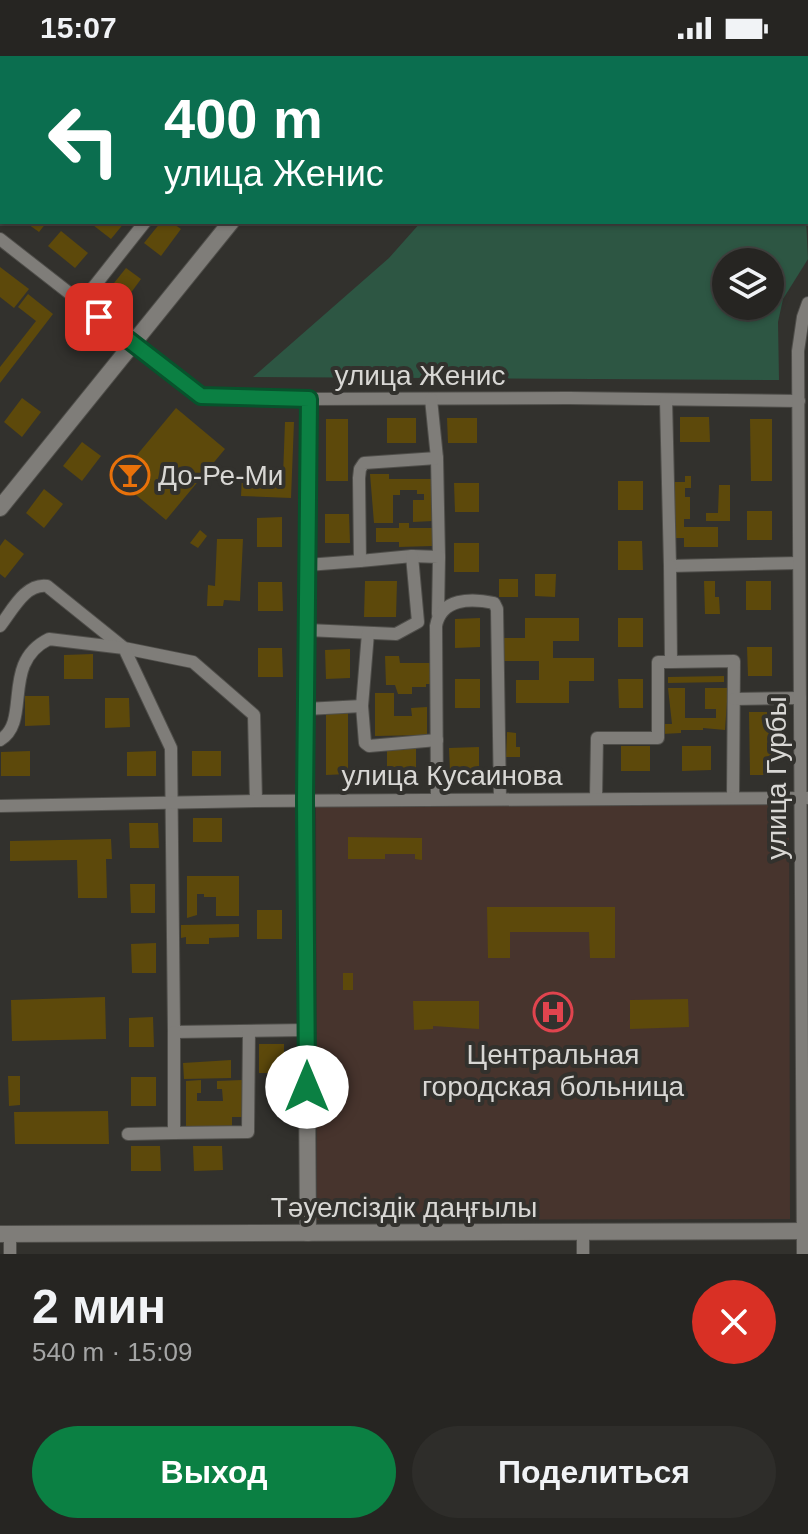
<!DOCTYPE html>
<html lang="ru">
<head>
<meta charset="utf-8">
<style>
	:root { --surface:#262522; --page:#2e2d2a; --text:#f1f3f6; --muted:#a4a5a5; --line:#424240; --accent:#0b8043 }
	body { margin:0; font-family:Arial,sans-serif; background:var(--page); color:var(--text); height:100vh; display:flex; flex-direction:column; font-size:30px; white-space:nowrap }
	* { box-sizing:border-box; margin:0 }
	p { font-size:26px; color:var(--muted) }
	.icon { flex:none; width:44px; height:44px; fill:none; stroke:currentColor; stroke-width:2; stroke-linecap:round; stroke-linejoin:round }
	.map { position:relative; height:1198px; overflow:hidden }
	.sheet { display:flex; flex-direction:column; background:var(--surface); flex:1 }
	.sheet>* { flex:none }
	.top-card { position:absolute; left:0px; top:0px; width:808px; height:168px; box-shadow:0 2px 6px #0004,0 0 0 2px var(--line); background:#0b6e4f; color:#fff; overflow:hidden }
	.buttons { position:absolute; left:712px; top:192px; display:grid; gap:16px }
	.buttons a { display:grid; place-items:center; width:72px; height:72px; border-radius:50%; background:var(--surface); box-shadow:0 2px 6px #0004,0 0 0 2px var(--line); font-size:40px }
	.pin { position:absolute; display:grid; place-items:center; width:68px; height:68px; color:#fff; margin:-34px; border-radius:16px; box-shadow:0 4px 12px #0006 }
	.me { position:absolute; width:88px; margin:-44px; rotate:0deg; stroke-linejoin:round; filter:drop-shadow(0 0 6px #0008) }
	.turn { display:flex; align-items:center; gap:28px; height:168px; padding:0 32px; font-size:36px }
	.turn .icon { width:104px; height:104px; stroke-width:2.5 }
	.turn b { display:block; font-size:56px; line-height:68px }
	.round { display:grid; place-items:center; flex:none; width:84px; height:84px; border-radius:42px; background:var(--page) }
	.overview { display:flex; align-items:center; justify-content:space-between; height:136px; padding:0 32px }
	h1 { font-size:48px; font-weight:700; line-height:60px }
	.primary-button { display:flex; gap:16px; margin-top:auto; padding:16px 32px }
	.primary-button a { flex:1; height:92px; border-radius:48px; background:var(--accent); color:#fff; font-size:32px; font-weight:700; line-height:92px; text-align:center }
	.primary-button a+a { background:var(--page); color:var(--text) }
	.status { display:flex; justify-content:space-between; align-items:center; height:56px; padding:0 40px; background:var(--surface); direction:ltr }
	.status svg { height:22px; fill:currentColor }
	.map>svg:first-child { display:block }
	.commercial { fill:#47342d }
	.green { fill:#2d5643; fill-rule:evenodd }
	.building { fill:#5d490b }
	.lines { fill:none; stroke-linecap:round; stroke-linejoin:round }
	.minor-casing { stroke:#4f4e4a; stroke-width:14 }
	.tertiary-casing { stroke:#4f4e4a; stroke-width:18 }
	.minor { stroke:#7f7d79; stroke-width:12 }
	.tertiary { stroke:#7f7d79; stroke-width:16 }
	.route-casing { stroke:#07532c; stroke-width:20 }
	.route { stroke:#0b8043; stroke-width:14 }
	.labels { text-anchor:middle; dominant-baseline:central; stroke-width:8; stroke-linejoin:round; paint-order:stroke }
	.street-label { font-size:28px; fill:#d8d7d4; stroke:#32312d }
	.poi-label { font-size:28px; fill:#d8d7d4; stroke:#32312d; text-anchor:start }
</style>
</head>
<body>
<div class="status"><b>15:07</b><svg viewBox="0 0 49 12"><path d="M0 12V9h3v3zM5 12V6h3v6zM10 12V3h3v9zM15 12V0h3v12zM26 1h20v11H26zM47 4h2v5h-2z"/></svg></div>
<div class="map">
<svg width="808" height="1198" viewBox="0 0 808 1198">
	<rect width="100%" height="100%" fill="#32312d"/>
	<path class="commercial" d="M789 748 790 1163 317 1164 316 749Z"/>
	<path class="green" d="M806 162 808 203 783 243 778 266 779 324 253 321 389 202 421 166H806ZM726 206H770V250H726Z"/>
	<g class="building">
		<path d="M25 166H47L39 176Z"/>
		<path d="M89 166H125L111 183Z"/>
		<path d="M161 166H171L181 173 161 200 144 187Z"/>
		<path d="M61 175 88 197 75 212 48 190Z"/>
		<path d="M0 211 29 233 14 252 0 241Z"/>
		<path d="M126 212 141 223 122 249 106 237Z"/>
		<path d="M28 238 53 258 0 327V311L36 265 18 251Z"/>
		<path d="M22 342 41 356 22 381 4 366Z"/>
		<path d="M176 352 225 393 166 464 117 423Z"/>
		<path d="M680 361H709L710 386H680Z"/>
		<rect x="387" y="362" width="29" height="25"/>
		<path d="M447 362H477V387H448Z"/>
		<rect x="326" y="363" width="22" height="62"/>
		<path d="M750 363H772V425H751Z"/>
		<path d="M285 366H294L291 442 241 440 242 419 283 420Z"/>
		<path d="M82 386 101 400 82 425 63 410Z"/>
		<path d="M370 418H389V423H433V465L413 466V444H424V438H417V434H400V439H393V467H374Z"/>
		<path d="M685 420H691V432H685V441H690V463H684V471H718V491H684V482H672L673 426H685Z"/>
		<rect x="618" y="425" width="25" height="29"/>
		<path d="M454 427H479V456H455Z"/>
		<path d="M719 429H730V465H706V457H718Z"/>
		<path d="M44 433 63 448 44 472 26 457Z"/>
		<rect x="747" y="455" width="25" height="29"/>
		<path d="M325 458H349L350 487H325Z"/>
		<path d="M282 461V491H257V462Z"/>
		<path d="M399 467H409V472H432V490L399 491V486H376V472H399Z"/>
		<path d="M200 474 207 480 198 492 190 487Z"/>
		<path d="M5 483 24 498 5 522 0 518V490Z"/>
		<path d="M217 483H243L240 545 224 544 223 550H207L208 529 215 530Z"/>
		<path d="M618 485H642L643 514H618Z"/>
		<rect x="454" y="487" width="25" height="29"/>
		<path d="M535 518H556L555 541 535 540Z"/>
		<rect x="499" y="523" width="19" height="18"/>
		<path d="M365 525H397L396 561H364Z"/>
		<path d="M704 525H715V541H719L720 558H705Z"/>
		<rect x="746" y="525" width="25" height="29"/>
		<path d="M258 526H282L283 555H258Z"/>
		<path d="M480 562V591L455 592V563Z"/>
		<path d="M525 562H579V585H553V602H594V625H569V647H516V624H539V605H500V582H525Z"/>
		<rect x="618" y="562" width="25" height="29"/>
		<path d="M747 591H772V620H748Z"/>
		<path d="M258 592H282L283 621H258Z"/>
		<path d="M350 593V622L326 623 325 594Z"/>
		<path d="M93 598V623H64V599Z"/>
		<path d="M385 600H399L400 607H431L432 628H426V631H412V638H398L395 629H386Z"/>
		<path d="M724 620V626L668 627V621Z"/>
		<rect x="455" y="623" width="25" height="29"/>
		<path d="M618 623H643V652H619Z"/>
		<path d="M668 632H685V662H716V653H705V632H728L725 674 703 672V674H681V677L662 678V668H672Z"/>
		<path d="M375 637H394V660H412L411 652 427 651V679L375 680Z"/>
		<path d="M25 640H49L50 669 25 670Z"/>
		<path d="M105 642H129L130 671 105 672Z"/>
		<path d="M326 656H348V718L326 719Z"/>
		<path d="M749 656H771L772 719H750Z"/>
		<path d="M507 676 516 677V691H520V701H506Z"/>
		<rect x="621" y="690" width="29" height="25"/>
		<path d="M682 690H711V714L682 715Z"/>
		<path d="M479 691V716H450L449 692Z"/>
		<path d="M416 692V717H387V693Z"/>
		<path d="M30 695V720H1V696Z"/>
		<path d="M156 695V720H127V696Z"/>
		<rect x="192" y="695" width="29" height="25"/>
		<rect x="193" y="762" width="29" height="24"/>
		<path d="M129 767H158L159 792H130Z"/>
		<path d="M348 781 422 782V804L415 803V798H385V803H348Z"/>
		<path d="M111 783 112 803H106L107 842H78L77 804 10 805V785Z"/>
		<path d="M187 820H239V860H216V841H204V838H197V859L187 862Z"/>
		<path d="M130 828H155V857H131Z"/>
		<path d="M487 851H615V902H590L589 876H510V902H488Z"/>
		<rect x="257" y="854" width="25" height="29"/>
		<path d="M239 868V881L209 882V888H186V881L181 882V869Z"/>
		<path d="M156 887V917H132L131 888Z"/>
		<rect x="343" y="917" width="10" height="17"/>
		<path d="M105 941 106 983 12 985 11 944Z"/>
		<path d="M688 943 689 971 630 973V944Z"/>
		<path d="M413 945H479V973L433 970V973L414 974Z"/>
		<path d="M153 961 154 991H129V962Z"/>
		<rect x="259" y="988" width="25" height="29"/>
		<path d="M231 1004V1022L184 1023 183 1007Z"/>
		<path d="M8 1020H20V1049L9 1050Z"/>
		<rect x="131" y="1021" width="25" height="29"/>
		<path d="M201 1024V1037H197V1045H223L222 1033H217V1025L242 1024 243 1061H232V1070L186 1071V1025Z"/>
		<path d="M108 1055 109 1088H15L14 1056Z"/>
		<path d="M131 1090H160L161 1115H131Z"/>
		<path d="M193 1090H222L223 1114 194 1115Z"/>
	</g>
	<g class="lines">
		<defs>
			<g id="minor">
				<path d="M625 0 628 2"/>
				<path d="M118 2 119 0"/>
				<path d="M276 2 278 0"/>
				<path d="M806 146 808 148"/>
				<path d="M0 150 2 147"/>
				<path d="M0 183 201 340 309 343 569 342 799 345"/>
				<path d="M81 247 145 166"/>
				<path d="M666 344 670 510 799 507"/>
				<path d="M437 402 439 501"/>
				<path d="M360 505 412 500 439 501 438 558"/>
				<path d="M307 509 360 505 359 422 360 413 364 407 437 402 431 343"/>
				<path d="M0 570C12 555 25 527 47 530L124 592 193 606 254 659 256 745"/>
				<path d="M307 574 396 578 418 566 412 500"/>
				<path d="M368 577 362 650 365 687 369 690 437 684"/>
				<path d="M671 606 734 605 733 742"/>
				<path d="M734 643 800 642"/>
				<path d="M306 653 362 650"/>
				<path d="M0 684C32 665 0 607 49 583L124 592 171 692 174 976 306 974"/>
				<path d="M596 742 597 682H658V606H671L670 510"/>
				<path d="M437 743 436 570C441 542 471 542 494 547L497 553 500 743"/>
				<path d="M0 750 256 745 808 742"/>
				<path d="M174 1077 248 1076 249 975"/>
				<path d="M128 1078 174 1077V976"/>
				<path d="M10 1178V1198"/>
				<path d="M583 1178V1198"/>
				<path d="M803 1198 798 295 803 261 808 247"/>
			</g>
			<g id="tertiary">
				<path d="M361 2 363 0"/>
				<path d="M0 452 231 166"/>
				<path d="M308 1177 305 744 309 343"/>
				<path d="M0 1178 808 1175"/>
			</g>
		</defs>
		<use href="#minor" class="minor-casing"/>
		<use href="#tertiary" class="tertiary-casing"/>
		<use href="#minor" class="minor"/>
		<use href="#tertiary" class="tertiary"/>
	</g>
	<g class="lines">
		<defs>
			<path id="route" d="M99 261 201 340 309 343 305 744 307 1031"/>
		</defs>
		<use href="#route" class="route-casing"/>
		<use href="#route" class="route"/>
	</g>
	<defs>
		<symbol id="bar-ring" viewBox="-11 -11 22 22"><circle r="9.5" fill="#32312d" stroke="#e8710a" stroke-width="1.5"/><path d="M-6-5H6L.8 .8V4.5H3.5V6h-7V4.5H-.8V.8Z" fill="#e8710a"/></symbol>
		<symbol id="hospital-ring" viewBox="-11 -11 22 22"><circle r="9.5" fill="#32312d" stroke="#e0444e" stroke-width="1.5"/><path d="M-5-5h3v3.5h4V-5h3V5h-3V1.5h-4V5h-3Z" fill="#e0444e"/></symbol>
	</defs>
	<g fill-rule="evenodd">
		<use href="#bar-ring" x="108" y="397" width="44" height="44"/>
		<use href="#hospital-ring" x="531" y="934" width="44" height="44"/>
	</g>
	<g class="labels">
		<g class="street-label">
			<text x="420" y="319">улица Женис</text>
			<text x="452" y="719">улица Кусаинова</text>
			<text transform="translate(776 722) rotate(-90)">улица Гурбы</text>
			<text x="404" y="1151">Тәуелсіздік даңғылы</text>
		</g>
		<g class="poi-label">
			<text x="158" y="419">До-Ре-Ми</text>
			<text x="553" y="998" text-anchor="middle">Центральная<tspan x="553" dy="32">городская больница</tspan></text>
		</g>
	</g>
</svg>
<div class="buttons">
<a><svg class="icon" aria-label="layers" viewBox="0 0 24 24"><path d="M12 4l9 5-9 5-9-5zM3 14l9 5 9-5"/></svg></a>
</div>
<div class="pin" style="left:99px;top:261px;background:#d93025"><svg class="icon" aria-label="arrive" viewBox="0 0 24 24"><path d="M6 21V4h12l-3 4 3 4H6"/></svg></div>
<svg class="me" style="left:307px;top:1031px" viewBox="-20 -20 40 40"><circle r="19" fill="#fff"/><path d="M0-13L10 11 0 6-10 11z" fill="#0b8043"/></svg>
<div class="top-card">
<div class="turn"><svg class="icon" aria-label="left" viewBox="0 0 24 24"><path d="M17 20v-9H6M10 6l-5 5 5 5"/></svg><div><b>400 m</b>улица Женис</div></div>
</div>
</div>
<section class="sheet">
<div class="overview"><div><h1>2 мин</h1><p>540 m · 15:09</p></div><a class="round" style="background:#d93025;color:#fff"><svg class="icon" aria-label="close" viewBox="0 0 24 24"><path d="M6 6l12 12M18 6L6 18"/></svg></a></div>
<div class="primary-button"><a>Выход</a><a>Поделиться</a></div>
</section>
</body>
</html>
